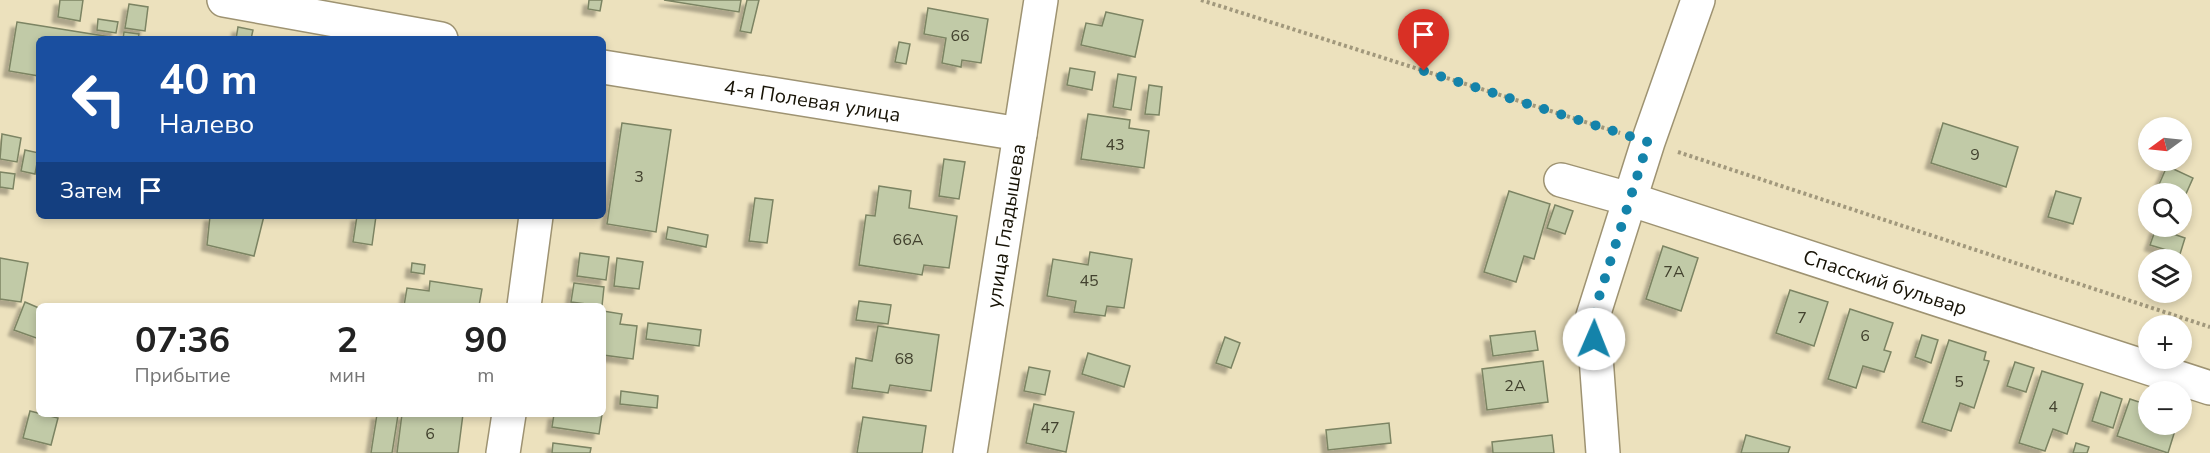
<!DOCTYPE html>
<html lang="ru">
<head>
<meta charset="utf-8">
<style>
	:root { --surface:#fff; --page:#f2f2f2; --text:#222; --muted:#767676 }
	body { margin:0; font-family:"Nunito Sans",sans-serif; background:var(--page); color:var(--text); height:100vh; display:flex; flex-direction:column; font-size:22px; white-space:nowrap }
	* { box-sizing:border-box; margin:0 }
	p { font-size:20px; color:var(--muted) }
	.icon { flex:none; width:33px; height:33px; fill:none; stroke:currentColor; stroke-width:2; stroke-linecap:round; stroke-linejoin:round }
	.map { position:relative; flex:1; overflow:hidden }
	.drawer { position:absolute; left:36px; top:303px; width:570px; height:114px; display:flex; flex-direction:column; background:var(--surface); border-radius:9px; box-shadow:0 3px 9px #0003 }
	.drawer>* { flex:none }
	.banner { position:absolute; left:36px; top:36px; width:570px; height:183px; border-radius:9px; box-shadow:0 3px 9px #0003; background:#1a4fa0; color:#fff; overflow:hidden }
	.needle { width:39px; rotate:255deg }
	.fabs { position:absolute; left:2138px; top:117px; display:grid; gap:12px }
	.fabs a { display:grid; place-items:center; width:54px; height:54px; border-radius:50%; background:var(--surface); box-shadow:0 3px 9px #0003; font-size:30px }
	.pin { position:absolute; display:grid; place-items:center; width:51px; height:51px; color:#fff; margin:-62px -26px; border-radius:50% 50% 50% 0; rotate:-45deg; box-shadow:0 0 6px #0007 }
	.pin .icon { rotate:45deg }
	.me { position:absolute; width:66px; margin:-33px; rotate:1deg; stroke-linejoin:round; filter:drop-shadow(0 0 4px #0008) }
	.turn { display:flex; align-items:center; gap:21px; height:126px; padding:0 24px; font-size:27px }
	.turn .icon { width:78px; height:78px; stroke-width:2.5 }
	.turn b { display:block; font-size:42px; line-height:51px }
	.then { display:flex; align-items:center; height:57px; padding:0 24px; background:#0003; gap:12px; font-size:22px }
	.eta { display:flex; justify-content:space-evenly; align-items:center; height:102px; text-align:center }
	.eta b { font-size:36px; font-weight:700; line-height:42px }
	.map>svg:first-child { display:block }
	.building { fill:#c1caa7; stroke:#7c8463; stroke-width:1.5; filter:url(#shadow) }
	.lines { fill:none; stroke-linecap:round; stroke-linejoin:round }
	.street-casing { stroke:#9e9372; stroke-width:36 }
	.path { stroke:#a1987c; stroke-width:4; stroke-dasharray:3 3; stroke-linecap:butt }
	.street { stroke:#fff; stroke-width:33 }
	.route { stroke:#1483aa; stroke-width:10; stroke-dasharray:0 18 }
	.labels { text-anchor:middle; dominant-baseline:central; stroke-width:4.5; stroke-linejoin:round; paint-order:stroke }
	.number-label { font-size:16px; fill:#42412e }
	.street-label { font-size:20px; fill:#171306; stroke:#faeeca }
</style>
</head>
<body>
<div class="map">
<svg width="2210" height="453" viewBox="0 0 2210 453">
	<defs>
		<filter id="shadow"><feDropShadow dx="-5.5" dy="5.5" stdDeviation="1.5" flood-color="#0004"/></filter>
	</defs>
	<rect width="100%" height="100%" fill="#ece1bd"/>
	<g class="building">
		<path d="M60 0H83L80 21 58 17Z"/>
		<path d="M589 0H602L600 11 588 9Z"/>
		<path d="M664 0H741L739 12Z"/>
		<path d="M747 0H759L751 33 740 31Z"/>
		<path d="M129 4 148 7 145 31 125 28Z"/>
		<path d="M928 8 988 19 981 63 962 60 961 67 942 63 946 38 924 34Z"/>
		<path d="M1106 12 1143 20 1135 57 1081 45 1086 23 1102 26Z"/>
		<path d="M98 19 118 22 116 33 97 30Z"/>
		<path d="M17 22 123 39H39V76L9 71Z"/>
		<path d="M238 27 253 30 251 39H236Z"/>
		<path d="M124 32 139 34 138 39H123Z"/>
		<path d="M899 42 910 44 906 64 895 62Z"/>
		<path d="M1070 68 1095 72 1092 90 1067 85Z"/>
		<path d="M1118 74 1136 77 1131 110 1113 107Z"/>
		<path d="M1149 85 1162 87 1159 115 1145 114Z"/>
		<path d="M1088 114 1130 120 1129 128 1149 131 1144 168 1081 159Z"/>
		<path d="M622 123 671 130 656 232 607 224Z"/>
		<path d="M1943 123 2018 147 2006 187 1931 163Z"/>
		<path d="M2 134 21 138 17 162 0 159Z"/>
		<path d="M25 150 39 153 35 174 21 171Z"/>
		<path d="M944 159 965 162 959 199 939 196Z"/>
		<path d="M2167 166 2193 178 2181 205V194H2155Z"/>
		<path d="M0 172 15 174 13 189 0 187Z"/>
		<path d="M879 186 911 191 909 208 957 216 949 268 924 265 922 275 859 265 866 215 875 216Z"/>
		<path d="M1509 191 1550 204 1534 259 1524 256 1516 282 1484 272Z"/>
		<path d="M2056 191 2081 198 2073 224 2048 217Z"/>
		<path d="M755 198 773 200 767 243 749 241Z"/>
		<path d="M1555 205 1573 211 1565 234 1547 228Z"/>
		<path d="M210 216H264L254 256 207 245Z"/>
		<path d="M357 216H376L372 245 353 242Z"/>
		<path d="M668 227 708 235 706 247 666 239Z"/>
		<path d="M2156 228 2185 238 2180 254 2150 245Z"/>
		<path d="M1663 246 1698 258 1681 311 1646 299Z"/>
		<path d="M1090 252 1132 259 1124 308 1107 306 1105 316 1074 312 1076 301 1047 296 1053 259 1088 265Z"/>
		<path d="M580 253 609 257 606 280 577 276Z"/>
		<path d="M0 258 28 263 21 302 0 299Z"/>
		<path d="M617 258 643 262 639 289 614 286Z"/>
		<path d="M412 263 425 265 424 274 411 272Z"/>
		<path d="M430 281 482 289 479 306H404L407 288 429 291Z"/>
		<path d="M574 283 604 287 602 306 571 302Z"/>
		<path d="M1790 290 1828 302 1814 346 1776 333Z"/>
		<path d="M859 301 891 305 888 324 856 320Z"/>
		<path d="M25 302 39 308V339L14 330Z"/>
		<path d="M1850 309 1893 323 1884 350 1891 352 1884 372 1863 366 1856 388 1828 379Z"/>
		<path d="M603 311 622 314 620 324 637 326 633 359 603 355Z"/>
		<path d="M648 323 701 330 699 346 646 339Z"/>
		<path d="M878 326 939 335 931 391 890 385 888 393 852 388 856 358 872 361Z"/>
		<path d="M1535 331 1538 350 1493 356 1490 336Z"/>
		<path d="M1922 335 1938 340 1931 363 1915 357Z"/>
		<path d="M1225 337 1240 343 1231 368 1216 363Z"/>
		<path d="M1949 340 1986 352 1984 360 1989 361 1974 408 1960 403 1951 431 1922 422Z"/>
		<path d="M1088 353 1130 366 1124 387 1082 374Z"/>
		<path d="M1543 361 1548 402 1487 410 1482 369Z"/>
		<path d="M2015 362 2034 368 2026 392 2007 386Z"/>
		<path d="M1029 367 1050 371 1045 395 1024 391Z"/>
		<path d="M2042 371 2083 384 2067 434 2053 429 2045 451 2019 443Z"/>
		<path d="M621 391 658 396 657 408 620 404Z"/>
		<path d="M2101 392 2122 399 2113 428 2092 421Z"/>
		<path d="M2130 399 2148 405V424H2177L2168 453 2117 436Z"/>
		<path d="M1034 404 1074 412 1066 452 1026 443Z"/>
		<path d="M30 411 58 418 51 445 23 438Z"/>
		<path d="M377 414 398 415 392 453H371Z"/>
		<path d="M402 414H463L458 453H397Z"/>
		<path d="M554 414H602L599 434 552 427Z"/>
		<path d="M863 417 926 426 922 453H857Z"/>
		<path d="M1389 423 1391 443 1328 450 1326 430Z"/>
		<path d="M1552 435 1554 453H1493L1492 442Z"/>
		<path d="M1746 435 1790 447 1788 453H1741Z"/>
		<path d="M553 443 591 448 590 453H552Z"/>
		<path d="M2076 443 2089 447 2087 453H2073Z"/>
	</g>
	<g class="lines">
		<defs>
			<g id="street">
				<path d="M224 0 441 39"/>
				<path id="s1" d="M603 67 1020 134"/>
				<path id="s2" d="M1561 180 1629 199 2210 388"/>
				<path d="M524 306 536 216"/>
				<path d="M503 453 509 414"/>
				<path id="s3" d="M970 453 1041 0"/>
				<path d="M1603 453 1593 316 1648 142 1698 0"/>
			</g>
		</defs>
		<use href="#street" class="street-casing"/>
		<g class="path">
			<path d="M1201 0 1620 133"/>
			<path d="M1678 152 2210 327"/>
		</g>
		<use href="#street" class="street"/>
	</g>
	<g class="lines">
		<path class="route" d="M1424 71 1648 142 1593 316 1594 339"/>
	</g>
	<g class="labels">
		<g class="number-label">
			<text x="960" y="36">66</text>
			<text x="1115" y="145">43</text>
			<text x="1975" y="155">9</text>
			<text x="639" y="177">3</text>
			<text x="908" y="240">66А</text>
			<text x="1674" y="272">7А</text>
			<text x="1089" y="281">45</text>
			<text x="1802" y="318">7</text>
			<text x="1865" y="336">6</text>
			<text x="904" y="359">68</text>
			<text x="1959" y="382">5</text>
			<text x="1515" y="386">2А</text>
			<text x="2053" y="407">4</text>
			<text x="1050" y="428">47</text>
			<text x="430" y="434">6</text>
		</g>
		<g class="street-label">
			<text stroke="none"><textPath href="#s1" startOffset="212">4-я Полевая улица</textPath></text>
			<text stroke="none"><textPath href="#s3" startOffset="230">улица Гладышева</textPath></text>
			<text stroke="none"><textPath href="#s2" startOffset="340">Спасский бульвар</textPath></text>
		</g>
	</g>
</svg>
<div class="fabs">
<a><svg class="needle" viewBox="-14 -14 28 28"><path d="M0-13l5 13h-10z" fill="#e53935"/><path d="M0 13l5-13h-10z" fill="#767676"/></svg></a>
<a><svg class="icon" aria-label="search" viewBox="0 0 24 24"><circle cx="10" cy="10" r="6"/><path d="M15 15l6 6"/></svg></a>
<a><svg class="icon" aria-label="layers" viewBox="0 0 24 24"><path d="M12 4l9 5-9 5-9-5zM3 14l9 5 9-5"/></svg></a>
<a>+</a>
<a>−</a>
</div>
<div class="pin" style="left:1424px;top:71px;background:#d93025"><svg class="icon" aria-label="arrive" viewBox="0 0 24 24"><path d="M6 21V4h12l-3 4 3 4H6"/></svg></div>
<svg class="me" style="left:1594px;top:339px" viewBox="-20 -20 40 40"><circle r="19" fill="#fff"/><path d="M0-13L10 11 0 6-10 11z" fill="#1483aa"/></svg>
<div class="banner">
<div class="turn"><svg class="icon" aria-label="left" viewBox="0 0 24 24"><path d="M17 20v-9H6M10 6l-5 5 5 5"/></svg><div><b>40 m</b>Налево</div></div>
<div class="then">Затем<svg class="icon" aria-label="arrive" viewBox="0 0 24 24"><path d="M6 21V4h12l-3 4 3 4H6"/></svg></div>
</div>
<section class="drawer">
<div class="eta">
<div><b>07:36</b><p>Прибытие</p></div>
<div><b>2</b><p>мин</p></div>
<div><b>90</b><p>m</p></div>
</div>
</section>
</div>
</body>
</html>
